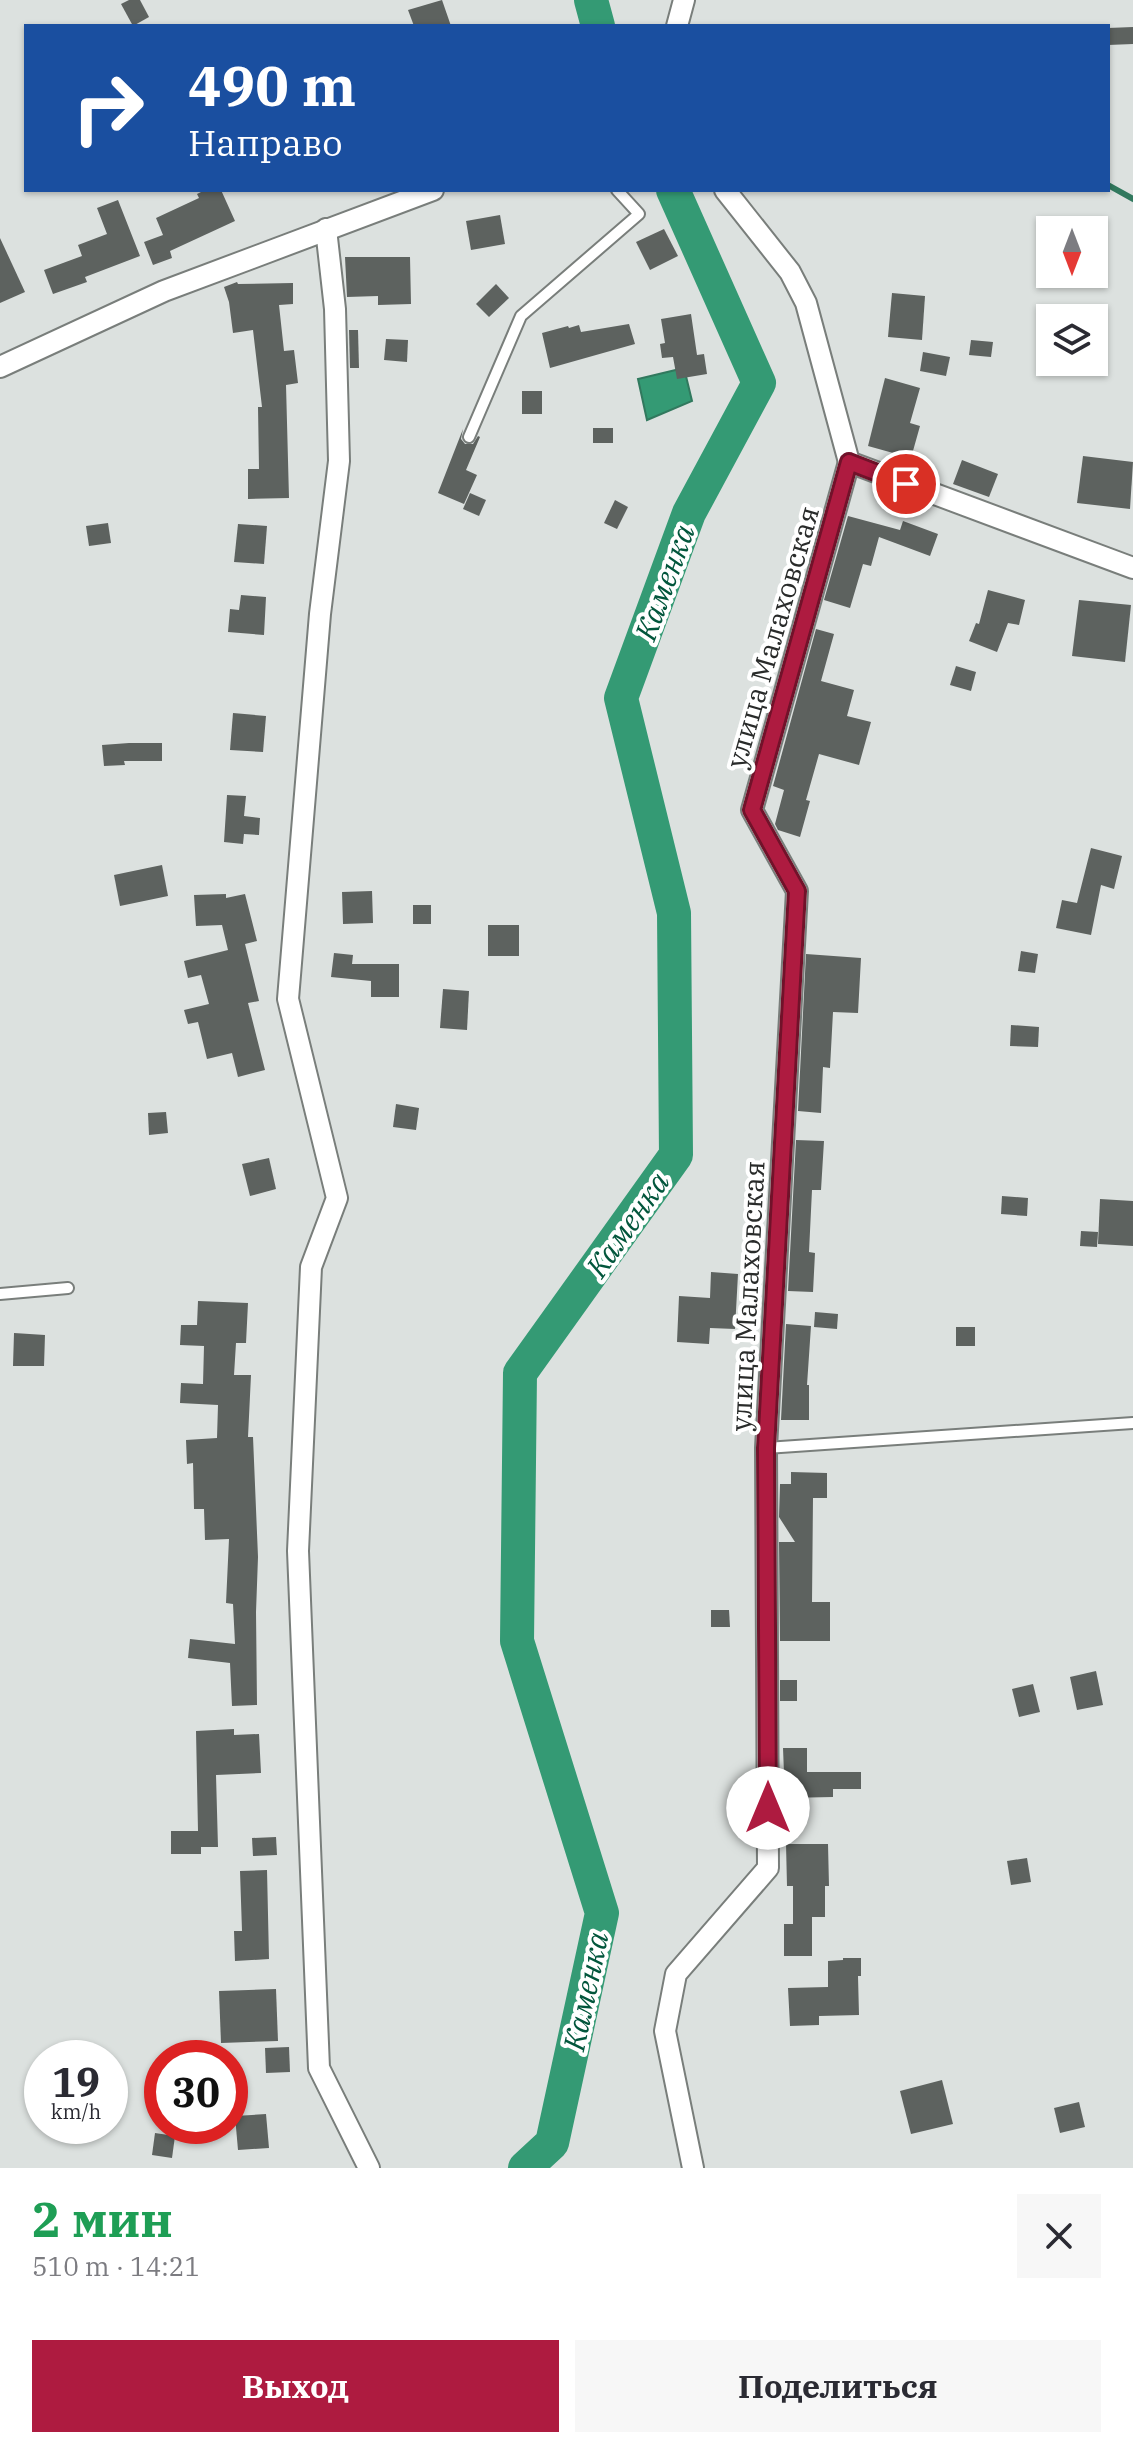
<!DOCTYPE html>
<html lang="ru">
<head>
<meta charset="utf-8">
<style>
	:root { --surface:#fff; --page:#f7f7f7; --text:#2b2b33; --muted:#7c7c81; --accent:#ae1b40 }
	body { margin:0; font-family:"IBM Plex Serif",serif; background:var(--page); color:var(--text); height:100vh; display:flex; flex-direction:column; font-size:30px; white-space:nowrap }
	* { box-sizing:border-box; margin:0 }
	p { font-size:26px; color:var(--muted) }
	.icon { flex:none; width:44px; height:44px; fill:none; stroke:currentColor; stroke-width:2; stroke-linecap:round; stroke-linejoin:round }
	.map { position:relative; height:2168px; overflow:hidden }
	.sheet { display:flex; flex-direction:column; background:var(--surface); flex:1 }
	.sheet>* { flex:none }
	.guide { position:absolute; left:24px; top:24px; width:1086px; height:168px; border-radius:0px; box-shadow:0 2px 6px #0004; background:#1a4fa0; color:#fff; overflow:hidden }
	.needle { width:52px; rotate:180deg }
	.fabs { position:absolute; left:1036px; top:216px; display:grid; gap:16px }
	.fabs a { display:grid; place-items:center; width:72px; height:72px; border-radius:0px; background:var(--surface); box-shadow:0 2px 6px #0004; font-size:40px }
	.speed { position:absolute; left:24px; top:2040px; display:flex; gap:16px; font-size:40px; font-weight:700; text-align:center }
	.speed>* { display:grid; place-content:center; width:104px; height:104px; border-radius:50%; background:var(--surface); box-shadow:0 2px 6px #0004; line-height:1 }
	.speed small { font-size:20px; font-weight:400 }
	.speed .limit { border:12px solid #d22; background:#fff; color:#111 }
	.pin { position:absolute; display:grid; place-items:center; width:68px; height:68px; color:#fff; margin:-34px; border:4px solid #fff; border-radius:50%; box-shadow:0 2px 8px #0007 }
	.me { position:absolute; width:88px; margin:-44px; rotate:0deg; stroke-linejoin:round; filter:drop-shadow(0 0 6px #0008) }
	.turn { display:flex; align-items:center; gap:28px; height:168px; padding:0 32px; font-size:36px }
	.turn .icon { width:104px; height:104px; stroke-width:2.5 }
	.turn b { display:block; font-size:56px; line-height:68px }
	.round { display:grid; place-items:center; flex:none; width:84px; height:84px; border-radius:0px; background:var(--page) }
	.head { display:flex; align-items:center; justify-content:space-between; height:136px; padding:0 32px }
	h1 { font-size:48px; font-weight:700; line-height:60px; color:#1e9e55 }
	.action { display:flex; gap:16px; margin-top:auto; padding:16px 32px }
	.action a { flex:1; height:92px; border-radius:0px; background:var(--accent); color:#fff; font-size:32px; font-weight:700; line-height:92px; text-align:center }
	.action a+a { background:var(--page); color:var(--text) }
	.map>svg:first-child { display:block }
	.water { fill:#349a74; stroke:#31795e; stroke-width:2 }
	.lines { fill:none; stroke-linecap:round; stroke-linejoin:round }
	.stream { stroke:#31795e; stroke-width:6 }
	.river { stroke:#349a74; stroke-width:34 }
	.building { fill:#5d625f }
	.lane-casing { stroke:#797e7b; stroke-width:14 }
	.street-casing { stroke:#797e7b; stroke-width:24 }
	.lane { stroke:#fff; stroke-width:10 }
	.street { stroke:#fff; stroke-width:20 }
	.route-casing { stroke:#71122a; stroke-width:20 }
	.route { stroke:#ae1b40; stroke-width:14 }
	.labels { text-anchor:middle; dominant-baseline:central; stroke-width:8; stroke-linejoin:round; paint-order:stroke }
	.street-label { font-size:28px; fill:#292b2a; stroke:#fff }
	.water-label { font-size:30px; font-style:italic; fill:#02563c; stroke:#fff }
</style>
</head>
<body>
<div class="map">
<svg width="1133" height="2168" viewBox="0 0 1133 2168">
	<rect width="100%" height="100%" fill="#dce1df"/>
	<path class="water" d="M684 368 692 401 647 420 638 379Z"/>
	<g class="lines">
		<path class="stream" d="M1108 185 1133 199"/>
		<g class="river">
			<path d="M591 0 598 26"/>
			<path d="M525 2168 552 2143 602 1913 517 1641 520 1373 676 1155 674 913 621 698 689 513 759 383 673 190"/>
		</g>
	</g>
	<g class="building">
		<path d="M129 0H140L149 17 133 26 121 4Z"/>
		<path d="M442 0 451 26H414L408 10Z"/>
		<path d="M1133 27V44L1108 45V28Z"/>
		<path d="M205 190H221L235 221 170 251 172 258 153 265 144 242 163 235 156 218 199 198 197 194Z"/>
		<path d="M118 200 140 256 85 277 87 282 53 294 44 270 82 256 78 245 107 234 97 208Z"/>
		<path d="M500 215 505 244 471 250 466 221Z"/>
		<path d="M664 229 678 256 650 270 636 242Z"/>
		<path d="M0 238 25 292 0 303Z"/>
		<path d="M345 257H410L411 304 378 305V296L347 297Z"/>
		<path d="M237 282 238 284 293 283V304L279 305 284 351 294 350 298 383 286 385 289 498 248 499V469H259L258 407H262L253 330 233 333 229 302 224 287Z"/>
		<path d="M496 284 509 298 489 317 476 304Z"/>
		<path d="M892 293 925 296 922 340 888 337Z"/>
		<path d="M691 314 697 355 704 354 707 374 677 379 673 357 662 358 660 344 665 343 661 319Z"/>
		<path d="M629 324 635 344 550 368 542 333 568 326 569 328 579 325 581 332Z"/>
		<path d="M349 330H358L359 368H350Z"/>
		<path d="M386 339 408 340 407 362 384 360Z"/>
		<path d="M971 340 993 342 991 357 969 355Z"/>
		<path d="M923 352 950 357 946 376 920 371Z"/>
		<path d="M885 378 920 388 910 423 920 426 911 458 868 446Z"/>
		<rect x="522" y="391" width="20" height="23"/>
		<rect x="593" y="428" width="20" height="15"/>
		<path d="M463 429 461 439 465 444H473L478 436 480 437 466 470 477 475 464 504 438 493Z"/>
		<path d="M1083 456 1133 462 1130 509 1077 503Z"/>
		<path d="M962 460 998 474 989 497 953 484Z"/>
		<path d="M470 493 486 500 479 516 463 509Z"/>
		<path d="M615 500 628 507 617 529 604 523Z"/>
		<path d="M848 516 900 530 903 521 938 534 930 556 879 537 871 566 863 564 850 608 824 600Z"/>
		<path d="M108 523 111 543 89 546 86 526Z"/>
		<path d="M238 524 267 526 264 564 234 562Z"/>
		<path d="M988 590 1025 600 1019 625 1008 623 997 652 969 641 976 623 979 624Z"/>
		<path d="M241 595 266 597 264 635 228 632 230 609 239 610Z"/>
		<path d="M1079 600 1131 605 1125 662 1072 656Z"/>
		<path d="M816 629 834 634 821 681 854 690 847 716 871 722 859 765 819 754 806 800 810 801 800 837 778 830 775 824 784 790 773 786Z"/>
		<path d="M956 666 976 672 971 691 950 685Z"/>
		<path d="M233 713 266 716 263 752 230 750Z"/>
		<path d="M129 743H162V761H124L125 765 104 766 102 745Z"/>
		<path d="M227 795 246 796 244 816 260 818 259 835 244 834 243 844 224 842Z"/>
		<path d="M1091 848 1122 856 1114 889 1101 885 1091 935 1056 928 1062 900 1077 903Z"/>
		<path d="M162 865 168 896 120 906 114 875Z"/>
		<path d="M372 891 373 923 343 924 342 892Z"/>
		<path d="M226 894V898L245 894 257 941 245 944 259 1001 248 1003 265 1070 238 1077 232 1053 207 1059 198 1022 188 1024 184 1010 209 1004 201 975 188 978 184 961 228 950 222 925 196 926 194 895Z"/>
		<rect x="413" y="905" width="18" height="19"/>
		<rect x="488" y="925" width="31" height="31"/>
		<path d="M1021 951 1038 954 1035 973 1018 971Z"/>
		<path d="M334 953 353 955 352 964H399V997H371V981L331 977Z"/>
		<path d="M806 954 861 958 858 1013 833 1012 830 1068 823 1067 821 1113 798 1111Z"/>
		<path d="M443 989 469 991 467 1030 440 1028Z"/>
		<path d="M1011 1025 1039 1027 1038 1047 1010 1046Z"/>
		<path d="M396 1104 419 1108 416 1130 393 1127Z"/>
		<path d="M166 1112 168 1133 149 1135 148 1113Z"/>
		<path d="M796 1140 824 1141 821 1190H812L809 1252 815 1253 813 1292 788 1291Z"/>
		<path d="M269 1158 276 1189 250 1196 242 1164Z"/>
		<path d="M1002 1196 1028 1198 1027 1216 1001 1214Z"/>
		<path d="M1100 1199 1133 1201V1246L1098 1244Z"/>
		<path d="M1081 1231 1098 1232 1097 1247 1080 1246Z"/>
		<path d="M711 1272 738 1274 735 1329 710 1328 709 1344 677 1342 679 1296 710 1298Z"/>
		<path d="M198 1301 248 1303 246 1343H236L234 1375H251L248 1437H253L258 1557 256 1612 257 1705 232 1706 230 1663 188 1658 190 1639 235 1644 233 1604 226 1603 229 1539 205 1540 204 1509H194L193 1463 187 1464 186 1440 217 1438 218 1405 180 1403 181 1383 203 1384 204 1346 180 1345 181 1325H197Z"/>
		<path d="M815 1312 838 1314 837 1329 814 1327Z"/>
		<path d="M786 1324 811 1326 807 1385H809V1420H781Z"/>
		<rect x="956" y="1327" width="19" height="19"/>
		<path d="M14 1333 45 1335 44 1366H13Z"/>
		<path d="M791 1472 827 1473V1498H813L812 1602H830V1641H780L779 1542H795L779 1517 780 1484H791Z"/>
		<path d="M711 1610H729L730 1627H711Z"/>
		<path d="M1096 1671 1103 1705 1077 1710 1070 1677Z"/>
		<rect x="780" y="1680" width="17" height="21"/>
		<path d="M1033 1684 1040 1712 1019 1717 1012 1689Z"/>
		<path d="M234 1729V1735L259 1734 261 1773 216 1775 218 1847H201V1854H171V1831H198L196 1731Z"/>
		<path d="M783 1748H807V1772H861V1789H833V1797L785 1798Z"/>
		<path d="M276 1837 277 1855 253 1856 252 1838Z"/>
		<path d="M786 1844H828L829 1886H825V1917H812V1956H784V1924H793V1886H787Z"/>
		<path d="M1027 1858 1031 1882 1011 1885 1007 1861Z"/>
		<path d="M267 1870 269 1959 235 1961 234 1931H242L240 1871Z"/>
		<path d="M843 1958H861V1976H858L859 2015 819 2016V2025L790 2026 788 1988 828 1987V1961L843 1960Z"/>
		<path d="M276 1989 278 2041 221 2043 219 1991Z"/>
		<path d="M289 2047 290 2072 266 2073 265 2048Z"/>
		<path d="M942 2080 953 2124 911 2134 900 2091Z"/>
		<path d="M1079 2102 1085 2127 1060 2133 1054 2108Z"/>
		<path d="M266 2114 269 2148 238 2150 235 2116Z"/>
		<path d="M155 2133 175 2136 172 2158 152 2155Z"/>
	</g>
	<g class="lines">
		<defs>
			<g id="lane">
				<path d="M469 437 521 316 639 214 617 190"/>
				<path d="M0 1294 68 1288"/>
				<path d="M766 1448 1133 1423"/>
			</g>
			<g id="street">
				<path d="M677 26 684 0"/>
				<path d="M725 190 790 272 806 303 849 462 1133 568"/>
				<path d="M326 229 335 309 339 461 320 614 288 999 337 1198 311 1267 298 1551 319 2068 369 2168"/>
				<path d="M0 367 164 291 433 190"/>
				<path d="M693 2168 665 2031 676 1974 768 1868 766 1448 797 891 752 810 849 462"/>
			</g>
		</defs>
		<use href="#lane" class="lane-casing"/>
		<use href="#street" class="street-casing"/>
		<use href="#lane" class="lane"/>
		<use href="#street" class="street"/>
	</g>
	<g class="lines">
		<defs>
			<path id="route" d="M768 1808 766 1448 797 891 752 810 849 462 906 484"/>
		</defs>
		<use href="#route" class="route-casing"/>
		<use href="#route" class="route"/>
	</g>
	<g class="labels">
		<g class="street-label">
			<text transform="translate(772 637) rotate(-74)">улица Малаховская</text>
			<text transform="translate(747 1296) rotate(-87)">улица Малаховская</text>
		</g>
		<g class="water-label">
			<text transform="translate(664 582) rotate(-70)">Каменка</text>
			<text transform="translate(627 1224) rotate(-55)">Каменка</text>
			<text transform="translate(585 1991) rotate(-78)">Каменка</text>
		</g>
	</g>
</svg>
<div class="fabs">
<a><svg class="needle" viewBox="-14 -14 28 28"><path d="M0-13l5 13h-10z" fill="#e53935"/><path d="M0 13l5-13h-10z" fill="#7c7c81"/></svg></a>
<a><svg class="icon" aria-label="layers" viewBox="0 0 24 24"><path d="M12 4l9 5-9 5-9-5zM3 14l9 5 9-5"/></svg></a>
</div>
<div class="speed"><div>19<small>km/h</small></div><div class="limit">30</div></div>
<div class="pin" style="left:906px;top:484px;background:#d93025"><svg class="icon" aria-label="arrive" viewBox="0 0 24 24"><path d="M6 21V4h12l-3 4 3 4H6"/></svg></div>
<svg class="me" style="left:768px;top:1808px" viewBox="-20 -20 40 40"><circle r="19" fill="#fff"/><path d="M0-13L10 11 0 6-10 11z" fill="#ae1b40"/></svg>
<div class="guide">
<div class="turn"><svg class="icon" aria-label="right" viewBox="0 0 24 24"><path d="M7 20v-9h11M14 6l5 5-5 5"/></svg><div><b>490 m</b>Направо</div></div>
</div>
</div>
<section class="sheet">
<div class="head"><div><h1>2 мин</h1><p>510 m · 14:21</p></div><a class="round"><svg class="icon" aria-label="close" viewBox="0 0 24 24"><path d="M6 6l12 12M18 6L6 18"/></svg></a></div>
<div class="action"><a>Выход</a><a>Поделиться</a></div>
</section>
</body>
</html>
